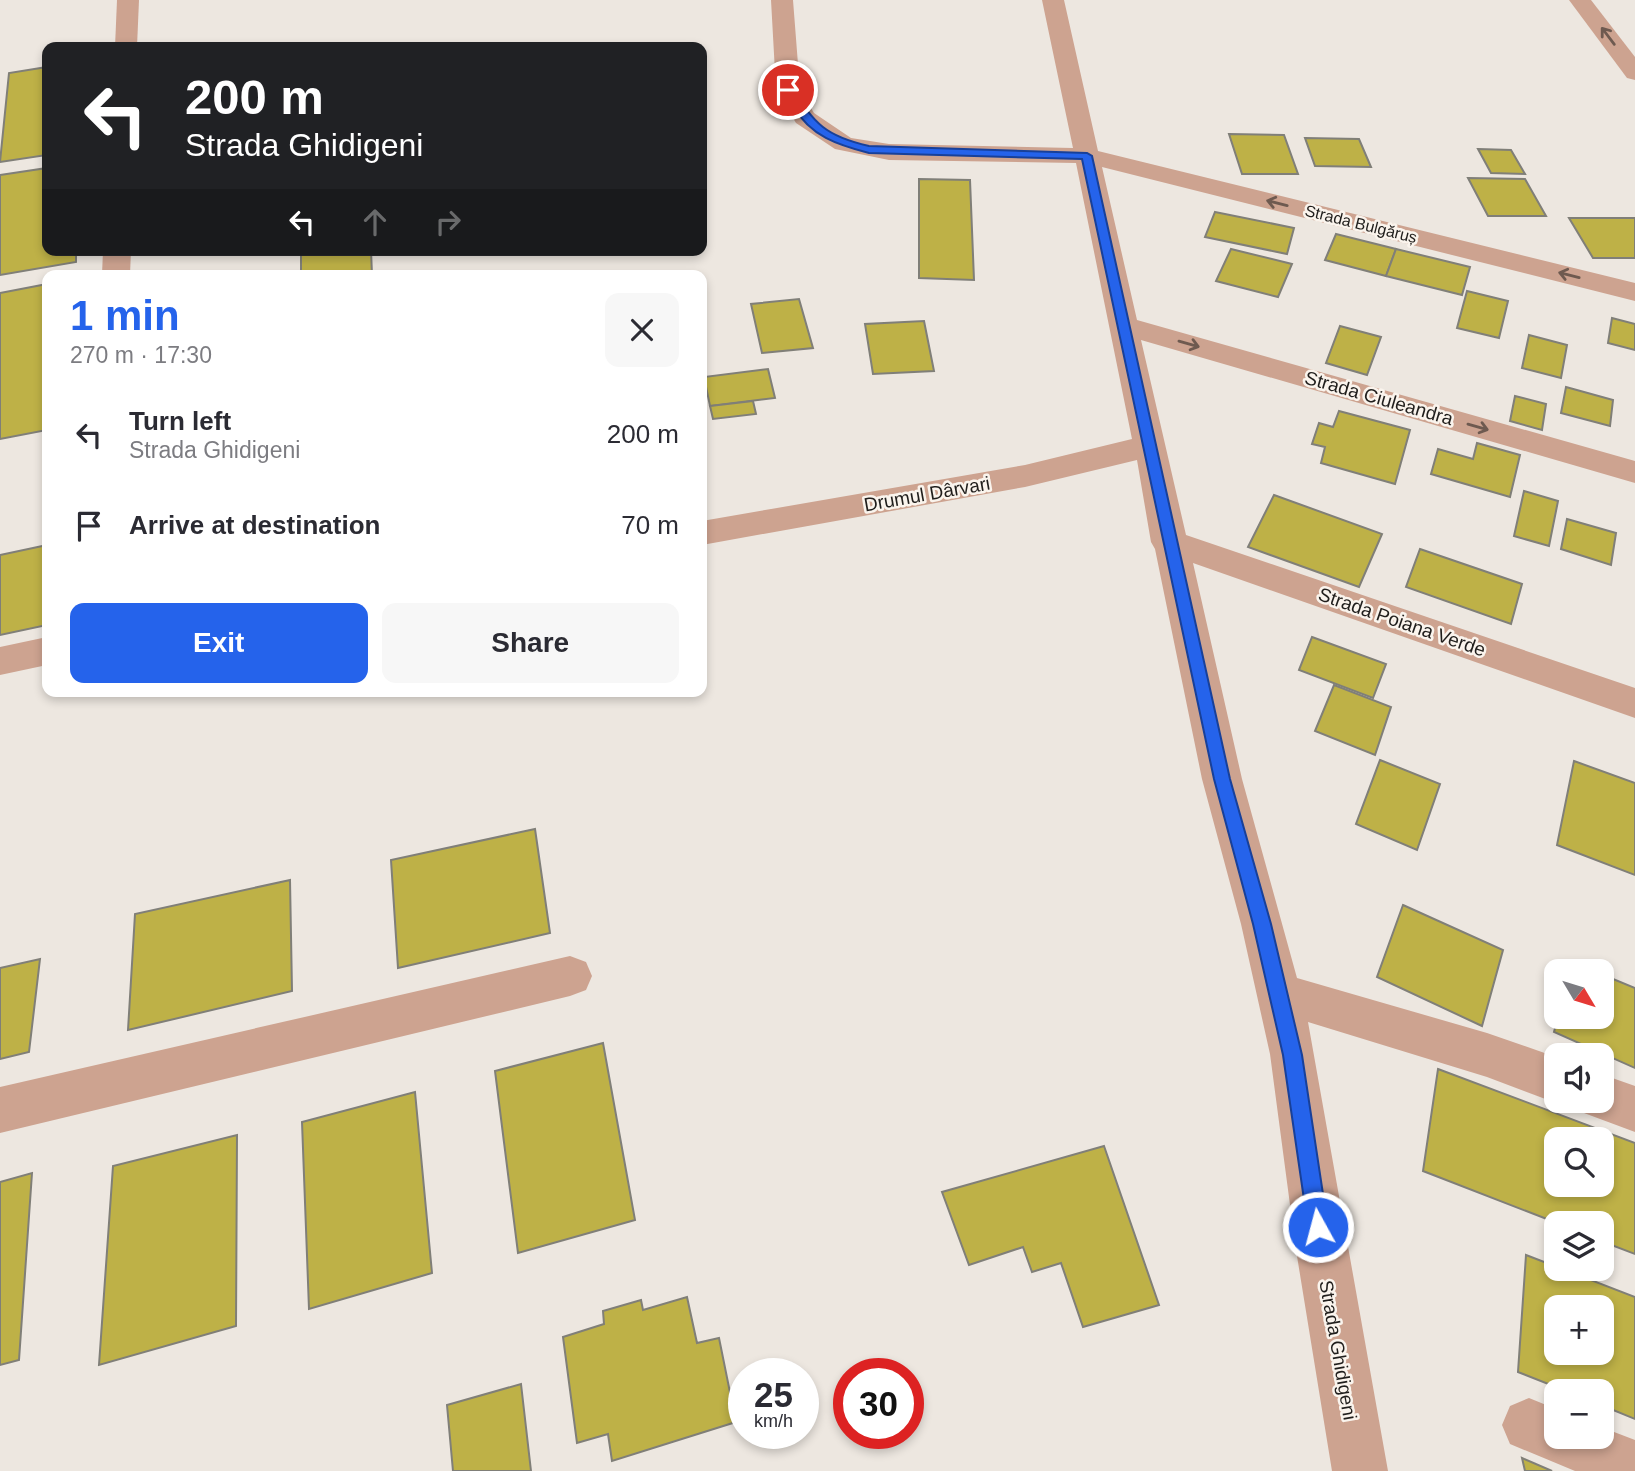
<!DOCTYPE html>
<html lang="en">
<head>
<meta charset="utf-8">
<style>
	:root { --surface:#fff; --page:#f7f7f7; --text:#2b2b33; --muted:#7c7c81; --accent:#2563eb }
	body { margin:0; font-family:Arial,sans-serif; background:var(--page); color:var(--text); height:100vh; display:flex; flex-direction:column; font-size:26px; white-space:nowrap }
	* { box-sizing:border-box; margin:0 }
	p { font-size:23px; color:var(--muted) }
	.icon { flex:none; width:38px; height:38px; fill:none; stroke:currentColor; stroke-width:2; stroke-linecap:round; stroke-linejoin:round }
	.map { position:relative; flex:1; overflow:hidden }
	.sheet { position:absolute; left:42px; top:270px; width:665px; height:427px; display:flex; flex-direction:column; background:var(--surface); border-radius:14px; box-shadow:0 4px 10px #0003 }
	.sheet>* { flex:none }
	.banner { position:absolute; left:42px; top:42px; width:665px; height:214px; border-radius:14px; box-shadow:0 4px 10px #0003; background:#202124; color:#fff; overflow:hidden }
	.needle { width:46px; rotate:128deg }
	.controls { position:absolute; left:1544px; top:959px; display:grid; gap:14px }
	.controls a { display:grid; place-items:center; width:70px; height:70px; border-radius:14px; background:var(--surface); box-shadow:0 4px 10px #0003; font-size:35px }
	.speed { position:absolute; left:728px; top:1358px; display:flex; gap:14px; font-size:35px; font-weight:700; text-align:center }
	.speed>* { display:grid; place-content:center; width:91px; height:91px; border-radius:50%; background:var(--surface); box-shadow:0 4px 10px #0003; line-height:1 }
	.speed small { font-size:18px; font-weight:400 }
	.speed .limit { border:10px solid #d22; background:#fff; color:#111 }
	.pin { position:absolute; display:grid; place-items:center; width:60px; height:60px; color:#fff; margin:-30px; border:4px solid #fff; border-radius:50%; box-shadow:0 2px 7px #0007 }
	.me { position:absolute; width:77px; margin:-38px; rotate:353deg; stroke-linejoin:round; filter:drop-shadow(0 0 5px #0008) }
	.turn { display:flex; align-items:center; gap:24px; height:147px; padding:0 28px; font-size:32px }
	.turn .icon { width:91px; height:91px; stroke-width:2.5 }
	.turn b { display:block; font-size:49px; line-height:60px }
	.lanes { display:flex; align-items:center; height:66px; padding:0 28px; background:#0003; justify-content:center; gap:35px; direction:ltr }
	.lanes .off { opacity:.35 }
	.round { display:grid; place-items:center; flex:none; width:74px; height:74px; border-radius:14px; background:var(--page) }
	.head { display:flex; align-items:center; justify-content:space-between; height:119px; padding:0 28px }
	h1 { font-size:42px; font-weight:700; line-height:52px; color:var(--accent) }
	.cta { display:flex; gap:14px; margin-top:auto; padding:14px 28px }
	.cta a { flex:1; height:80px; border-radius:14px; background:var(--accent); color:#fff; font-size:28px; font-weight:700; line-height:80px; text-align:center }
	.cta a+a { background:var(--page); color:var(--text) }
	ul { padding:0; list-style:none }
	li { display:flex; align-items:center; gap:21px; height:91px; padding:0 28px }
	li div { flex:1 }
	li b { display:block; font-size:26px }
	li em { font-style:normal }
	.map>svg:first-child { display:block }
	.building { fill:#beb147; stroke:#807f78; stroke-width:2; fill-rule:evenodd }
	.lines { fill:none; stroke-linecap:round; stroke-linejoin:round }
	.minor { fill:#cda390; fill-rule:evenodd }
	.oneway { stroke:#6e5a50 }
	.route { fill:#2563eb; stroke:#184099; stroke-width:2 }
	.labels { text-anchor:middle; dominant-baseline:central; stroke-width:5; stroke-linejoin:round; paint-order:stroke }
	.far-street-label { font-size:16px; fill:#201e1c; stroke:#faf4ed }
	.street-label { font-size:19px; fill:#201e1c; stroke:#faf4ed }
</style>
</head>
<body>
<div class="map">
<svg width="1635" height="1471" viewBox="0 0 1635 1471">
	<rect width="100%" height="100%" fill="#ede7e0"/>
	<g class="building">
		<path d="M47 67V155L0 162 9 73Z"/>
		<path d="M1229 134 1284 135 1298 174H1242Z"/>
		<path d="M1305 138 1359 139 1371 167 1315 166Z"/>
		<path d="M1478 149 1511 150 1525 174 1491 173Z"/>
		<path d="M47 168V250H76V262L0 275V175Z"/>
		<path d="M1468 178 1525 179 1546 216H1488Z"/>
		<path d="M919 179 970 180 974 280 919 278Z"/>
		<path d="M1215 212 1294 228 1287 254 1205 237Z"/>
		<path d="M1569 218H1635V258H1593Z"/>
		<path d="M1336 234 1396 249 1386 276 1325 260Z"/>
		<path d="M1231 249 1292 264 1278 297 1216 281Z"/>
		<path d="M1396 249 1470 267 1462 295 1386 276Z"/>
		<path d="M301 250H371L372 275H301Z"/>
		<path d="M47 284V430L0 439V293Z"/>
		<path d="M1467 291 1508 301 1499 338 1457 328Z"/>
		<path d="M799 299 813 348 762 353 751 304Z"/>
		<path d="M1612 318 1635 324V350L1608 343Z"/>
		<path d="M924 321 934 371 873 374 865 324Z"/>
		<path d="M1340 326 1381 337 1367 375 1326 363Z"/>
		<path d="M1529 335 1567 345 1561 378 1522 368Z"/>
		<path d="M768 369 775 398 710 406 704 377Z"/>
		<path d="M1566 387 1613 400 1610 426 1561 413Z"/>
		<path d="M1515 396 1546 404 1542 430 1510 421Z"/>
		<path d="M753 401 756 414 713 419 710 406Z"/>
		<path d="M1339 411 1410 430 1395 484 1321 463 1325 447 1312 444 1319 423 1333 427Z"/>
		<path d="M1477 443 1520 455 1510 497 1431 474 1438 449 1473 459Z"/>
		<path d="M1524 491 1558 501 1549 546 1514 536Z"/>
		<path d="M1274 495 1382 534 1359 587 1248 547Z"/>
		<path d="M1567 519 1616 533 1611 565 1561 549Z"/>
		<path d="M47 545V625L0 635V555Z"/>
		<path d="M1420 549 1522 584 1511 624 1406 587Z"/>
		<path d="M1312 637 1386 664 1373 698 1299 670Z"/>
		<path d="M1334 685 1391 707 1375 755 1315 731Z"/>
		<path d="M1380 760 1440 784 1417 850 1356 824Z"/>
		<path d="M1574 761 1635 783V875L1557 845Z"/>
		<path d="M535 829 550 933 398 968 391 860Z"/>
		<path d="M290 880 292 991 128 1030 135 914Z"/>
		<path d="M1403 905 1503 950 1482 1026 1377 977Z"/>
		<path d="M40 959 29 1052 0 1059V968Z"/>
		<path d="M1571 961 1595 971H1568Z"/>
		<path d="M1601 974 1635 988V1068L1554 1032 1558 1017H1601Z"/>
		<path d="M603 1043 635 1220 518 1253 495 1071Z"/>
		<path d="M1438 1069 1635 1143V1254L1601 1241V1223H1557L1423 1171ZM1556 1139H1601V1185H1556Z"/>
		<path d="M415 1092 432 1273 309 1309 302 1122Z"/>
		<path d="M237 1135 236 1326 99 1365 113 1166Z"/>
		<path d="M1104 1146 1159 1305 1083 1327 1061 1263 1032 1272 1023 1247 969 1265 942 1192Z"/>
		<path d="M32 1173 19 1360 0 1365V1182Z"/>
		<path d="M1526 1255 1635 1297V1419L1601 1405V1391H1566L1518 1372ZM1556 1307H1601V1353H1556Z"/>
		<path d="M687 1297 697 1343 719 1338 736 1422 612 1461 608 1434 577 1443 563 1337 604 1324 603 1311 641 1300 643 1310Z"/>
		<path d="M521 1384 531 1471H453L447 1405Z"/>
		<path d="M1522 1458 1552 1471H1525Z"/>
	</g>
	<g class="lines">
		<g class="minor">
			<path d="M117 0H139L137 47H115Z"/>
			<path d="M771 0H793L800 90 814 113 851 138 889 144 1073 148 1042 0H1064L1098 151 1635 283V301L1102 167 1137 320 1635 461V483L1141 340 1186 535 1635 688V718L1193 563 1242 779 1297 978 1487 1033 1556 1057V1101H1560L1556 1103 1487 1077 1308 1022 1388 1471H1332L1296 1250 1270 1054 1241 924 1202 779 1155 549 1151 542 1137 460 1025 487 702 545V521L1025 465 1132 439 1076 163 889 160 835 149 796 123 776 90Z"/>
			<path d="M1569 0H1591L1635 57V80L1627 78Z"/>
			<path d="M103 250H131L130 275H102Z"/>
			<path d="M47 637V665L0 675V647Z"/>
			<path d="M570 956 586 962 592 976 586 990 570 996 0 1133V1087Z"/>
			<path d="M1601 1074 1635 1086V1132L1584 1113 1579 1101H1601Z"/>
			<path d="M1529 1398 1556 1409V1437H1601V1427L1635 1440V1471H1575L1510 1444 1502 1425 1510 1406Z"/>
		</g>
	</g>
	<defs><path id="oneway-shaft" d="M-6 0H5M1.5-3L5.5 0L1.5 3" fill="none" stroke-width="1.6" stroke-linecap="round" stroke-linejoin="round" transform="scale(1.75)"/></defs>
	<g class="oneway">
		<use href="#oneway-shaft" transform="translate(1608 36) rotate(-127)"/>
		<use href="#oneway-shaft" transform="translate(1277 203) rotate(-166)"/>
		<use href="#oneway-shaft" transform="translate(1569 275) rotate(-166)"/>
		<use href="#oneway-shaft" transform="translate(1189 344) rotate(16)"/>
		<use href="#oneway-shaft" transform="translate(1478 427) rotate(16)"/>
	</g>
	<path class="route" d="M785 88H792C815 124 825 136 869 146L1087 153 1092 156 1230 779 1271 924 1302 1055 1328 1227 1325 1234 1318 1237 1311 1234 1308 1227 1283 1055 1253 924 1214 779 1082 159 869 153C838 145 810 136 794 107 790 100 785 94 785 88Z"/>
	<g class="labels">
		<g class="far-street-label">
			<text transform="translate(1361 224) rotate(14)">Strada Bulgăruș</text>
		</g>
		<g class="street-label">
			<text transform="translate(1379 398) rotate(16)">Strada Ciuleandra</text>
			<text transform="translate(927 494) rotate(-10)">Drumul Dârvari</text>
			<text transform="translate(1402 622) rotate(19)">Strada Poiana Verde</text>
			<text transform="translate(1338 1350) rotate(80)">Strada Ghidigeni</text>
		</g>
	</g>
</svg>
<div class="controls">
<a><svg class="needle" viewBox="-14 -14 28 28"><path d="M0-13l5 13h-10z" fill="#e53935"/><path d="M0 13l5-13h-10z" fill="#7c7c81"/></svg></a>
<a><svg class="icon" aria-label="sound" viewBox="0 0 24 24"><path d="M4 9h4l5-4v14l-5-4H4zM17 9q2 3 0 6"/></svg></a>
<a><svg class="icon" aria-label="search" viewBox="0 0 24 24"><circle cx="10" cy="10" r="6"/><path d="M15 15l6 6"/></svg></a>
<a><svg class="icon" aria-label="layers" viewBox="0 0 24 24"><path d="M12 4l9 5-9 5-9-5zM3 14l9 5 9-5"/></svg></a>
<a>+</a>
<a>−</a>
</div>
<div class="speed"><div>25<small>km/h</small></div><div class="limit">30</div></div>
<div class="pin" style="left:788px;top:90px;background:#d93025"><svg class="icon" aria-label="arrive" viewBox="0 0 24 24"><path d="M6 21V4h12l-3 4 3 4H6"/></svg></div>
<svg class="me" style="left:1318px;top:1227px" viewBox="-20 -20 40 40"><circle r="17" fill="#2563eb" stroke="#fff" stroke-width="3"/><path d="M0-11L8 9 0 5-8 9z" fill="#fff"/></svg>
<div class="banner">
<div class="turn"><svg class="icon" aria-label="left" viewBox="0 0 24 24"><path d="M17 20v-9H6M10 6l-5 5 5 5"/></svg><div><b>200 m</b>Strada Ghidigeni</div></div>
<div class="lanes"><svg class="icon" aria-label="left" viewBox="0 0 24 24"><path d="M17 20v-9H6M10 6l-5 5 5 5"/></svg><svg class="icon off" aria-label="ahead" viewBox="0 0 24 24"><path d="M12 20V5M6 11l6-6 6 6"/></svg><svg class="icon off" aria-label="right" viewBox="0 0 24 24"><path d="M7 20v-9h11M14 6l5 5-5 5"/></svg></div>
</div>
<section class="sheet">
<div class="head"><div><h1>1 min</h1><p>270 m · 17:30</p></div><a class="round"><svg class="icon" aria-label="close" viewBox="0 0 24 24"><path d="M6 6l12 12M18 6L6 18"/></svg></a></div>
<ul>
<li><svg class="icon" aria-label="left" viewBox="0 0 24 24"><path d="M17 20v-9H6M10 6l-5 5 5 5"/></svg><div><b>Turn left</b><p>Strada Ghidigeni</p></div><em>200 m</em></li>
<li><svg class="icon" aria-label="arrive" viewBox="0 0 24 24"><path d="M6 21V4h12l-3 4 3 4H6"/></svg><div><b>Arrive at destination</b></div><em>70 m</em></li>
</ul>
<div class="cta"><a>Exit</a><a>Share</a></div>
</section>
</div>
</body>
</html>
